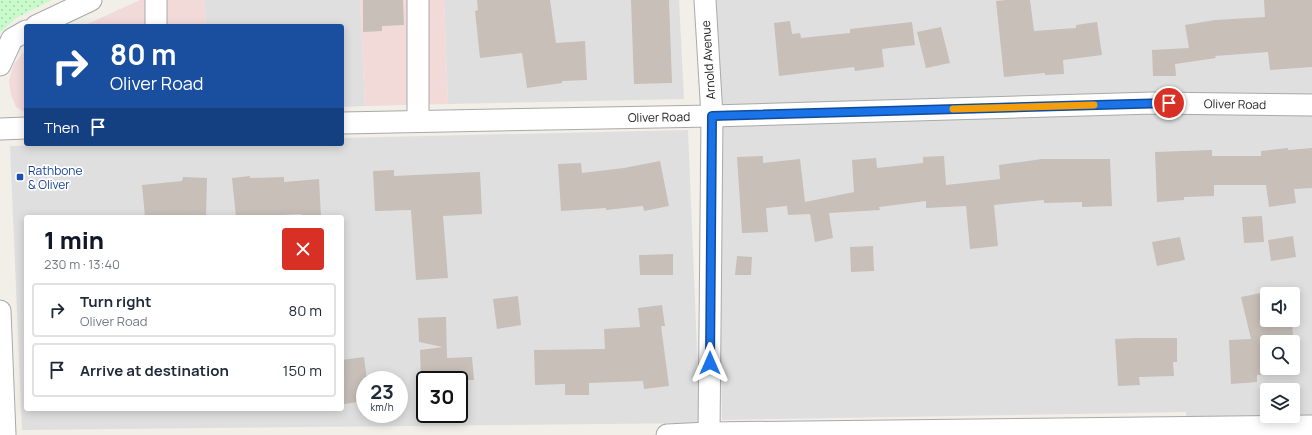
<!DOCTYPE html>
<html lang="en">
<head>
<meta charset="utf-8">
<style>
	:root { --surface:#fff; --page:#f6f6f7; --text:#1f2937; --muted:#747a83; --line:#e0e1e3; --accent:#111827 }
	body { margin:0; font-family:Manrope,sans-serif; background:var(--page); color:var(--text); height:100vh; display:flex; flex-direction:column; font-size:15px; white-space:nowrap }
	* { box-sizing:border-box; margin:0 }
	p { font-size:13px; color:var(--muted) }
	.icon { flex:none; width:22px; height:22px; fill:none; stroke:currentColor; stroke-width:2; stroke-linecap:round; stroke-linejoin:round }
	.map { position:relative; flex:1; overflow:hidden }
	.panel { position:absolute; left:24px; top:215px; width:320px; height:196px; display:flex; flex-direction:column; background:var(--surface); border-radius:4px; box-shadow:0 2px 10px #0003 }
	.panel>* { flex:none }
	.top-card { position:absolute; left:24px; top:24px; width:320px; height:122px; border-radius:4px; box-shadow:0 2px 10px #0003; background:#1a4fa0; color:#fff; overflow:hidden }
	.buttons { position:absolute; left:1260px; top:287px; display:grid; gap:8px }
	.buttons a { display:grid; place-items:center; width:40px; height:40px; border-radius:4px; background:var(--surface); box-shadow:0 2px 10px #0003; font-size:20px }
	.speed { position:absolute; left:356px; top:371px; display:flex; gap:8px; font-size:20px; font-weight:700; text-align:center }
	.speed>* { display:grid; place-content:center; width:52px; height:52px; border-radius:50%; background:var(--surface); box-shadow:0 2px 10px #0003; line-height:1 }
	.speed small { font-size:10px; font-weight:400 }
	.speed .limit { border:2px solid #111; border-radius:6px; background:#fff; color:#111 }
	.pin { position:absolute; display:grid; place-items:center; width:34px; height:34px; color:#fff; margin:-17px; border:2px solid #fff; border-radius:50%; box-shadow:0 1px 4px #0007 }
	.me { position:absolute; width:44px; margin:-22px; rotate:0deg; stroke-linejoin:round; filter:drop-shadow(0 0 3px #0008) }
	.turn { display:flex; align-items:center; gap:14px; height:84px; padding:0 20px; font-size:18px }
	.turn .icon { width:52px; height:52px; stroke-width:2.5 }
	.turn b { display:block; font-size:28px; line-height:34px }
	.then { display:flex; align-items:center; height:38px; padding:0 20px; background:#0003; gap:8px; font-size:15px }
	.round { display:grid; place-items:center; flex:none; width:42px; height:42px; border-radius:4px; background:var(--page) }
	.overview { display:flex; align-items:center; justify-content:space-between; height:68px; padding:0 20px }
	h1 { font-size:24px; font-weight:800; line-height:30px; color:var(--accent) }
	ul { padding:0; list-style:none }
	li { display:flex; align-items:center; gap:12px; height:54px; margin:0 8px 6px; padding:0 12px; border:2px solid var(--line); border-radius:4px }
	li div { flex:1 }
	li b { display:block; font-size:15px }
	li em { font-style:normal }
	.map>svg:first-child { display:block }
	.residential { fill:#e0dfdf; fill-rule:evenodd }
	.commercial { fill:#f2dad9 }
	.park { fill:url(#park-dots) }
	.building { fill:#c7bfb8; fill-rule:evenodd }
	.lines { fill:none; stroke-linecap:round; stroke-linejoin:round }
	.minor-casing { stroke:#a9a9a9; stroke-width:23 }
	.minor { stroke:#fff; stroke-width:21 }
	.route-casing { stroke:#114b97; stroke-width:10 }
	.route { stroke:#1a73e8; stroke-width:7 }
	.slow { stroke:#f59e0b; stroke-width:7 }
	.transit-dot { fill:#1a4fb4; stroke:#fff; stroke-width:1.5 }
	.labels { text-anchor:middle; dominant-baseline:central; stroke-width:3.5; stroke-linejoin:round; paint-order:stroke }
	.street-label { font-size:12px; fill:#222; stroke:#fff }
	.transit-label { font-size:12px; fill:#164399; stroke:#fff; text-anchor:start }
</style>
</head>
<body>
<div class="map">
<svg width="1312" height="435" viewBox="0 0 1312 435">
	<defs>
		<pattern id="park-dots" width="8" height="8" patternUnits="userSpaceOnUse"><rect width="8" height="8" fill="#c8facc"/><path d="M2 2h.1M6 6h.1" fill="none" stroke="#acd6af" stroke-width="1.8" stroke-linecap="round"/></pattern>
	</defs>
	<rect width="100%" height="100%" fill="#f2efe9"/>
	<g class="residential">
		<path d="M204 0H360L365 106 342 107V26H206Z"/>
		<path d="M444 0H679L684 99 448 104Z"/>
		<path d="M714 0H1312V435H1187L1186 412 722 420ZM1267 294H1293V320H1267ZM1267 342H1293V368H1267ZM1267 390H1293V416H1267Z"/>
		<path d="M688 130 700 423 22 430 10 146 92 144H342V138ZM26 217H342V409H26ZM365 380H399V414H365ZM425 380H459V414H425Z"/>
	</g>
	<g class="commercial">
		<path d="M140 0H204L206 26H83Z"/>
		<path d="M360 0H444L448 104 365 106Z"/>
		<path d="M24 52H26V113L16 107 11 95 9 80 14 64Z"/>
	</g>
	<path class="park" d="M0 0H52L16 18 0 33Z"/>
	<g class="building">
		<path d="M363 0H403L404 25 382 26V31L363 32Z"/>
		<path d="M477 0H550L556 43 585 41 587 80 562 81V83L527 88 522 53 480 58 475 11 478 10Z"/>
		<path d="M631 0H669L672 83 634 84Z"/>
		<path d="M1006 0H1030L1034 31 1076 28V25L1097 22 1102 55 1063 60 1064 74 1045 75V73L1004 77 996 1Z"/>
		<path d="M1264 0H1312V67L1270 70 1268 52 1215 56 1216 58 1175 64 1176 76H1153L1152 50 1189 48 1185 25 1215 20 1265 17Z"/>
		<path d="M790 21 792 34 800 33 801 38 850 33V29L912 22 915 45 882 49 884 67 855 71 854 67 779 76 774 23Z"/>
		<path d="M941 27 950 63 926 68 917 32Z"/>
		<path d="M1288 148V150L1312 148V188L1294 189 1296 203 1269 207 1266 185H1214V196L1184 197V200L1157 202 1155 152 1212 150V156H1261V151Z"/>
		<path d="M763 156V163L800 159 805 202 854 192 852 160 876 158 877 168 923 163V157L944 156 946 185 1000 179 999 165 1042 159H1110L1112 206 1082 207V202L1044 203V200L994 205 998 246 970 249 966 206 926 208V201L879 207 880 210 829 213 833 238 815 242 810 214 788 215 787 206 766 208 768 232 742 233 737 157Z"/>
		<path d="M660 161 669 206 644 211 643 206 606 210V208L561 211 558 164 581 163 582 173 624 168Z"/>
		<path d="M394 170V176L480 172 482 214 443 216 448 278 416 280 411 210 375 211 373 171Z"/>
		<path d="M250 176V178L284 177V182L319 179 321 217H302L301 214 236 217 232 178Z"/>
		<path d="M183 177 207 178 206 217H145L142 185 182 181Z"/>
		<path d="M1262 216 1264 242 1244 243 1242 217Z"/>
		<path d="M1293 236 1296 257 1271 261 1268 240Z"/>
		<path d="M1180 237 1185 260 1157 266 1152 242Z"/>
		<path d="M873 246 874 271 851 272 850 247Z"/>
		<path d="M673 254V275H640L639 255Z"/>
		<path d="M737 256 752 257 751 275H735Z"/>
		<path d="M1261 293 1267 320H1292L1295 373 1257 375V382L1231 384 1229 340 1251 339 1241 297ZM1267 342H1293V368H1267Z"/>
		<path d="M518 296 521 325 497 329 493 299Z"/>
		<path d="M662 305 665 326H661L669 386 644 389 643 381 589 383V395H565V384L535 385 534 350 605 349 604 329 640 327 638 308Z"/>
		<path d="M446 317 447 358 472 357 474 380H421L420 350 443 347 419 342 418 318Z"/>
		<path d="M1137 338H1177V362H1173L1174 376 1139 377 1140 385 1118 386 1115 339Z"/>
		<path d="M364 357 367 380H365V401L344 404 342 360Z"/>
	</g>
	<g class="lines">
		<defs>
			<g id="minor">
				<path d="M156 0V26"/>
				<path d="M418 0V121"/>
				<path d="M705 0 712 116 709 435"/>
				<path d="M36 26 91 0"/>
				<path d="M0 65 12 39 26 31"/>
				<path d="M342 123 712 116 1153 103 1312 105"/>
				<path d="M0 129 26 128"/>
				<path d="M0 311 5 435"/>
				<path d="M667 435 709 433 1312 426"/>
			</g>
		</defs>
		<use href="#minor" class="minor-casing"/>
		<use href="#minor" class="minor"/>
	</g>
	<g class="lines">
		<defs>
			<path id="route" d="M710 363 712 116 1169 103"/>
		</defs>
		<use href="#route" class="route-casing"/>
		<use href="#route" class="route"/>
		<path class="slow" d="M953 109 1094 105"/>
	</g>
	<rect class="transit-dot" x="16" y="173" width="8" height="8" rx="2"/>
	<g class="labels">
		<g class="street-label">
			<text transform="translate(708 60) rotate(-94)">Arnold Avenue</text>
			<text transform="translate(1235 104) rotate(1)">Oliver Road</text>
			<text transform="translate(659 117) rotate(-1)">Oliver Road</text>
		</g>
		<g class="transit-label">
			<text x="28" y="170">Rathbone<tspan x="28" dy="14">&amp; Oliver</tspan></text>
		</g>
	</g>
</svg>
<div class="buttons">
<a><svg class="icon" aria-label="sound" viewBox="0 0 24 24"><path d="M4 9h4l5-4v14l-5-4H4zM17 9q2 3 0 6"/></svg></a>
<a><svg class="icon" aria-label="search" viewBox="0 0 24 24"><circle cx="10" cy="10" r="6"/><path d="M15 15l6 6"/></svg></a>
<a><svg class="icon" aria-label="layers" viewBox="0 0 24 24"><path d="M12 4l9 5-9 5-9-5zM3 14l9 5 9-5"/></svg></a>
</div>
<div class="speed"><div>23<small>km/h</small></div><div class="limit">30</div></div>
<div class="pin" style="left:1169px;top:103px;background:#d93025"><svg class="icon" aria-label="arrive" viewBox="0 0 24 24"><path d="M6 21V4h12l-3 4 3 4H6"/></svg></div>
<svg class="me" style="left:710px;top:363px" viewBox="-20 -20 40 40"><path d="M0-17L14 15 0 8-14 15z" fill="#1a73e8" stroke="#fff" stroke-width="4"/></svg>
<div class="top-card">
<div class="turn"><svg class="icon" aria-label="right" viewBox="0 0 24 24"><path d="M7 20v-9h11M14 6l5 5-5 5"/></svg><div><b>80 m</b>Oliver Road</div></div>
<div class="then">Then<svg class="icon" aria-label="arrive" viewBox="0 0 24 24"><path d="M6 21V4h12l-3 4 3 4H6"/></svg></div>
</div>
<section class="panel">
<div class="overview"><div><h1>1 min</h1><p>230 m · 13:40</p></div><a class="round" style="background:#d93025;color:#fff"><svg class="icon" aria-label="close" viewBox="0 0 24 24"><path d="M6 6l12 12M18 6L6 18"/></svg></a></div>
<ul>
<li><svg class="icon" aria-label="right" viewBox="0 0 24 24"><path d="M7 20v-9h11M14 6l5 5-5 5"/></svg><div><b>Turn right</b><p>Oliver Road</p></div><em>80 m</em></li>
<li><svg class="icon" aria-label="arrive" viewBox="0 0 24 24"><path d="M6 21V4h12l-3 4 3 4H6"/></svg><div><b>Arrive at destination</b></div><em>150 m</em></li>
</ul>
</section>
</div>
</body>
</html>
